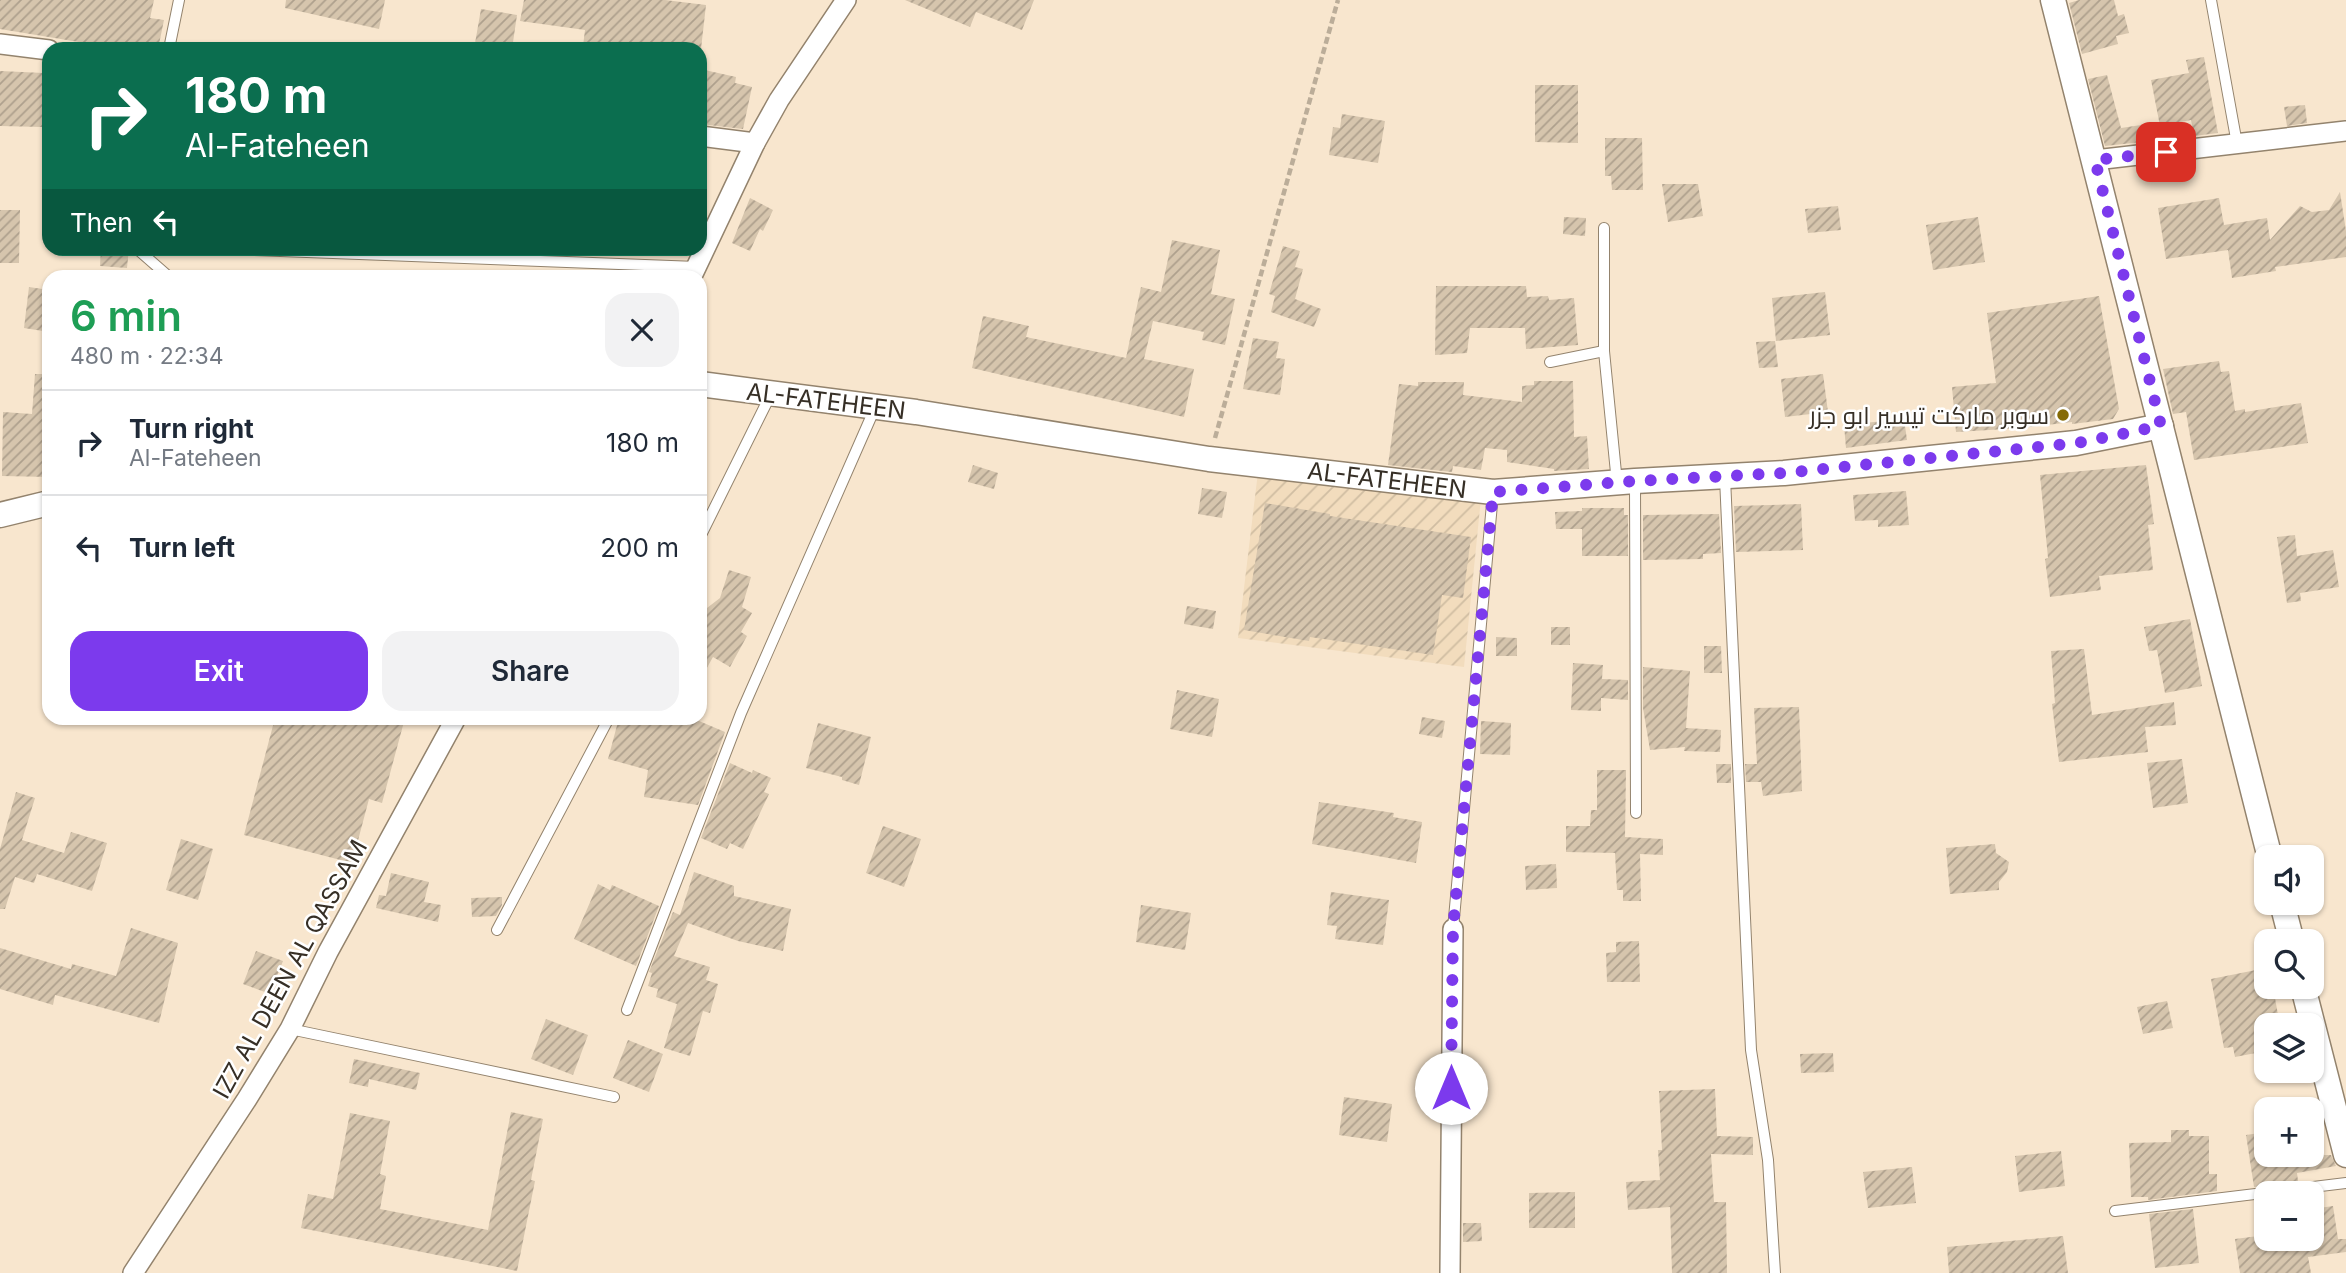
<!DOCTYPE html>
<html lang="en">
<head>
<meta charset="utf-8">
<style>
	:root { --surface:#fff; --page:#f2f2f3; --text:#1f2937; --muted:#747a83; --line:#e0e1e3; --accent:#7c3aed }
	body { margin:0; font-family:Inter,Cairo,sans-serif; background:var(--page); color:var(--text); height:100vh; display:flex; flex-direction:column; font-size:26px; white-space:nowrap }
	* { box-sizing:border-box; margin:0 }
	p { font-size:23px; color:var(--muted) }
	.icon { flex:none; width:38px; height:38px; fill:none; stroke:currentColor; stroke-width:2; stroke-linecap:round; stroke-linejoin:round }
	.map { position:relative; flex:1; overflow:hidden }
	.panel { position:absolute; left:42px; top:270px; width:665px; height:455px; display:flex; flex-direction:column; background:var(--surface); border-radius:21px; box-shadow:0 2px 5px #0004 }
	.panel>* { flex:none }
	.hud { position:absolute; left:42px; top:42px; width:665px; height:214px; border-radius:21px; box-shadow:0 2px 5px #0004; background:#0b6e4f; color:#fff; overflow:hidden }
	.buttons { position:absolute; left:2254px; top:845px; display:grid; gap:14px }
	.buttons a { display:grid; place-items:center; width:70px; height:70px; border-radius:14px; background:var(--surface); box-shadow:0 2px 5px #0004; font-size:35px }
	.pin { position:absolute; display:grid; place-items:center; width:60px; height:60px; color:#fff; margin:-30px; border-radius:14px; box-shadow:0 4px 10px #0006 }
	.me { position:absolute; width:77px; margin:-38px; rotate:0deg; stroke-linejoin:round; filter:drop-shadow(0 0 5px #0008) }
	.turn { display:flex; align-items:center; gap:24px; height:147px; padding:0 28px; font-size:32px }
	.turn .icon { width:91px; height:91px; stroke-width:2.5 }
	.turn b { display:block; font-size:49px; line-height:60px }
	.then { display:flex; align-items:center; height:66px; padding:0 28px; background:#0003; gap:14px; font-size:26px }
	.round { display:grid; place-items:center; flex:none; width:74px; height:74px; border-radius:21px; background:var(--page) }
	.summary { display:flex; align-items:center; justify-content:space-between; height:119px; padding:0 28px }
	h1 { font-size:42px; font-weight:600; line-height:52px; color:#1e9e55 }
	.primary-button { display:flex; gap:14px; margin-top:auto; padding:14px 28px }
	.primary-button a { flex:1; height:80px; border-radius:21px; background:var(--accent); color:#fff; font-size:28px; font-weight:600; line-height:80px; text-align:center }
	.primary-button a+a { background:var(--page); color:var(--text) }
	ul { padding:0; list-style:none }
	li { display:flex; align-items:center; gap:21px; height:105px; padding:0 28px; border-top:2px solid var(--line) }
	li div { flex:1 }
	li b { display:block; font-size:26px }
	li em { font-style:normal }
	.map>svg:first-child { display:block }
	.industrial { fill:url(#industrial-furrows) }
	.building { fill:url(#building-hatch) }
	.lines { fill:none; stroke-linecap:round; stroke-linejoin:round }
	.service-casing { stroke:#93836d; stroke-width:12 }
	.minor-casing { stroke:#93836d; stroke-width:22 }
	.tertiary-casing { stroke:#93836d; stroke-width:27 }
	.path { stroke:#bbad99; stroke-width:4.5; stroke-dasharray:7 3.5; stroke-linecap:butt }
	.service { stroke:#fff; stroke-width:10 }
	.minor { stroke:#fff; stroke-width:19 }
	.tertiary { stroke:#fff; stroke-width:24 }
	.route { stroke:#7c3aed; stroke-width:12; stroke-dasharray:0 21.6 }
	.poi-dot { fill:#856b07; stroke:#fff; stroke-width:2.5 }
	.labels { text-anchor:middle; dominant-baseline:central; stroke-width:5; stroke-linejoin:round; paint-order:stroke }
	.street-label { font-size:24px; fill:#362f26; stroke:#fff }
	.poi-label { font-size:24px; fill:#362f26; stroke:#fff; text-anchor:end }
</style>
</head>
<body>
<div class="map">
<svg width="2346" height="1273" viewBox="0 0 2346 1273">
	<defs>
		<pattern id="industrial-furrows" width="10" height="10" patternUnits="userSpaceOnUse" patternTransform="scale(1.75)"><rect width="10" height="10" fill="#f2dcbd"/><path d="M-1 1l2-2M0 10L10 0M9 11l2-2" fill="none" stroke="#d0bda2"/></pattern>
		<pattern id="building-hatch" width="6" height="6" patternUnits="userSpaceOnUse" patternTransform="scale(1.75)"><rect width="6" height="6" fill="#d6c5ad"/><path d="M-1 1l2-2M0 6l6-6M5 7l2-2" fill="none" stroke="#aea08d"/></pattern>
	</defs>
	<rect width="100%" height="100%" fill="#f8e6ce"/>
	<path class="industrial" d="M1258 472 1481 498 1464 667 1238 638Z"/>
	<g class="building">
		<path d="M0 0H154L150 18 164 20 158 49H98L84 47 85 43 0 29Z"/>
		<path d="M286 0H385L379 29 285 8Z"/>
		<path d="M524 0H665L706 5 701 49H636L601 44 600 49 583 46 585 30 520 21Z"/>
		<path d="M905 0H1034L1022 30 976 12 970 27Z"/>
		<path d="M2079 0H2114L2118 16 2124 14 2129 33 2116 36 2118 44 2082 54 2069 3Z"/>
		<path d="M481 9 517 15 512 49H474Z"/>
		<path d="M2204 57 2218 133 2194 136 2191 120 2160 126 2151 80 2189 73 2186 60Z"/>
		<path d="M700 69 736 77 735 83 752 87 743 129 700 124Z"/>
		<path d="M0 71 44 73 42 127 0 126Z"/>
		<path d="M2107 75 2121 128 2148 124 2151 141 2105 146 2088 79Z"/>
		<path d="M1535 85H1578V143L1535 142Z"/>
		<path d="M2305 105 2307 123 2287 126 2284 107Z"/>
		<path d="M1342 114 1385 121 1378 163 1329 155 1333 127 1340 128Z"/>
		<path d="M1605 138H1642L1643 190H1612L1611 176H1605Z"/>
		<path d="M1662 184H1698L1703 216 1668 222Z"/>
		<path d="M2340 192 2346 231V257L2275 267 2276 271 2232 278 2228 250 2166 259 2158 208 2219 198 2224 225 2267 218 2270 240 2300 206 2312 212 2329 210Z"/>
		<path d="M750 198 773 210 763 231 760 229 750 251 732 243Z"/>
		<path d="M1838 206 1841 230 1808 233 1805 209Z"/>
		<path d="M0 210H20L19 263H0Z"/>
		<path d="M1564 217 1586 218 1585 236 1563 234Z"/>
		<path d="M1978 217 1985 262 1933 270 1926 225Z"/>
		<path d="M1172 240 1220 250 1211 294 1235 299 1225 345 1202 340 1204 332 1153 321 1144 359 1194 369 1184 417 972 368 983 316 1029 326 1026 337 1126 358 1141 287 1161 292Z"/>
		<path d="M1283 246 1300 251 1295 267 1303 269 1295 299 1321 309 1314 327 1271 312 1275 296 1269 294Z"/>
		<path d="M101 248H129L127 268 100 266Z"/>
		<path d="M1436 286H1526L1527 297 1548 296 1549 300 1574 298 1578 345 1526 349 1525 328H1470L1467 353 1435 355Z"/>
		<path d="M29 287 49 290V332L24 328Z"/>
		<path d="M1825 292 1830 335 1776 341 1772 298Z"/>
		<path d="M2099 296 2119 409 2113 419 2072 424V422L2022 428 1956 432 1952 387 1996 383 1987 313Z"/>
		<path d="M1253 338 1279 342 1276 358 1285 359 1280 395 1243 389Z"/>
		<path d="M1775 341 1778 367 1759 368 1756 342Z"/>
		<path d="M2219 361 2221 372 2229 371 2235 411 2245 409V412L2301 403 2308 443 2194 460 2186 412 2173 414 2163 369Z"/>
		<path d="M35 374H49V477L2 476 3 412 32 414Z"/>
		<path d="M1823 374 1828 412 1785 417 1781 379Z"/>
		<path d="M1534 381H1573L1574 437 1587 436 1589 469 1554 471V469L1507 462V450L1485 448 1481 470 1453 466 1452 472 1388 465 1399 384 1418 386V382H1464L1463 395 1522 402V386L1534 385Z"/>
		<path d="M1904 419 1907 440 1846 448 1844 425Z"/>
		<path d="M973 465 998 473 994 489 968 482Z"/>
		<path d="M2146 465 2154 524 2148 525 2153 570 2099 576 2101 590 2050 597 2045 559 2048 558 2040 475Z"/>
		<path d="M1202 488 1227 492 1222 518 1198 514Z"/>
		<path d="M1906 491 1909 525 1878 527V520L1855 521 1853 495Z"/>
		<path d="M1265 503 1330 514V516L1471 537 1463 598 1442 595 1433 655 1310 637 1309 641 1244 630Z"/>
		<path d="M1801 504 1803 550 1736 552 1734 506Z"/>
		<path d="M1582 508H1624V515H1628V556H1582V529H1556L1555 512 1582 511Z"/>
		<path d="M1719 514 1721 553 1703 554V559L1643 560V515Z"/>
		<path d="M2295 535 2297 556 2333 550 2339 587 2300 593 2301 601 2287 603 2277 537Z"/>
		<path d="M729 570 751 577 742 607 752 613 741 632 747 636 730 667 713 657 700 680V626L704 628 707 608 720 598Z"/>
		<path d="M1187 606 1216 611 1213 629 1184 624Z"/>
		<path d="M2190 619 2202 686 2165 693 2157 650 2149 651 2144 627Z"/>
		<rect x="1551" y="627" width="19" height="18"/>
		<path d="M1496 637 1517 638V656H1496Z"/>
		<path d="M1704 646H1721L1722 673H1704Z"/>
		<path d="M2084 649 2092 715 2174 702 2176 725 2145 727 2148 752 2059 762 2052 704 2055 703 2051 651Z"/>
		<path d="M1573 663 1603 665 1602 679 1628 680V700L1601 698V711L1571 710Z"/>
		<path d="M1643 667 1690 671 1686 728 1721 730 1720 752 1684 751 1685 747 1650 750 1643 708Z"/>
		<path d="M1177 690 1219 699 1212 737 1170 729Z"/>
		<path d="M1799 707 1802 791 1763 796 1761 782H1746L1745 764H1757L1754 708Z"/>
		<path d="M1422 717 1445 721 1442 738 1419 734Z"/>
		<path d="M275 718H405L382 803 369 799 352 863 244 835Z"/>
		<path d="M619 718H665L679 721 680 718H692L725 732 698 805 644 797 648 770 608 759Z"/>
		<path d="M1481 721 1511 723 1510 755 1480 754Z"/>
		<path d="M818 723 871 737 859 785 842 780V777L806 768Z"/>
		<path d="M2182 759 2188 803 2153 808 2147 763Z"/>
		<path d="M730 763 752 773 753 770 771 778 764 792 769 794 743 849 730 843 727 849 701 838Z"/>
		<path d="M1716 764H1731V783H1717Z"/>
		<path d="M1597 770H1626L1625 837 1663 839V855L1640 854 1641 901H1623V890H1617L1615 853 1566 852V826H1590L1591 810H1597Z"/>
		<path d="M16 792 35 798 22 840 64 853 71 832 107 843 92 891 37 874 34 883 15 877 5 909H0V849Z"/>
		<path d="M1319 802 1394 813 1393 817 1422 822 1416 863 1312 844Z"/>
		<path d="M883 826 921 839 904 887 866 873Z"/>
		<path d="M181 839 213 849 198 900 166 890Z"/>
		<path d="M1995 844 1996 853 2009 862 2007 872 1999 882V890L1950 894 1946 848Z"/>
		<path d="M1556 864 1557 888 1526 890 1525 866Z"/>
		<path d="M694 872 734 886V896L791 909 783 951 738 941 688 923 674 956 710 967 706 980 718 984 710 1013 703 1011 690 1056 664 1048 677 1004 656 997 658 989 648 986 652 973 649 972 673 912 680 915Z"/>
		<path d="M391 873 429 882 424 902 441 905 438 922 376 908 379 895 386 896Z"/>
		<path d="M598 884 610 890 612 885 659 906 636 966 574 939Z"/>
		<path d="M1331 892 1389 900 1383 945 1335 939 1337 926 1327 925Z"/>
		<path d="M502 897V905L496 916 472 917 471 898Z"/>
		<path d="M1141 905 1191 913 1185 950 1136 942Z"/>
		<path d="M131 928 178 943 159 1023 55 995 53 1005 0 989V948L71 969 72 964 116 976Z"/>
		<path d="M1639 941 1640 982H1607L1606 953 1616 952V942Z"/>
		<path d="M256 951 283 961 270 994 243 984Z"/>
		<path d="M2266 968V987H2273L2280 1026H2266V1051L2235 1057 2233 1047 2224 1048 2211 979Z"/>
		<path d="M2167 1001 2173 1028 2143 1034 2137 1007Z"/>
		<path d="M546 1019 588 1035 573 1075 531 1059Z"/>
		<path d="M628 1040 663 1054 649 1092 613 1078Z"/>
		<path d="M1833 1053 1834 1072 1801 1073 1800 1054Z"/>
		<path d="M354 1059 420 1073 416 1090 369 1079 368 1087 349 1083Z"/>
		<path d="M1715 1089 1717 1136 1753 1137V1155L1711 1154 1714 1202H1726L1727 1273H1672L1670 1207 1628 1210 1626 1182 1660 1180 1658 1150H1662L1659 1091Z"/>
		<path d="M1344 1097 1392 1104 1387 1142 1339 1135Z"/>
		<path d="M511 1112 543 1119 531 1180 535 1181 517 1271 301 1228 308 1194 333 1199 350 1113 390 1121 380 1174 386 1176 380 1209 488 1230Z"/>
		<path d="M2171 1130H2189V1136H2209V1174H2217V1191L2148 1200V1197H2131L2129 1143 2171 1142Z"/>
		<path d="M2266 1132V1155H2331L2336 1166 2297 1173 2298 1181 2254 1187 2246 1135Z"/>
		<path d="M2061 1151 2065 1186 2019 1192 2015 1156Z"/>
		<path d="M1912 1167 1916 1203 1868 1208 1863 1172Z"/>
		<path d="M1575 1192V1228H1529V1193Z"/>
		<path d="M2333 1206 2338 1239H2346V1252L2308 1257 2311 1273H2240L2235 1239 2266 1235V1239H2312V1209Z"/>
		<path d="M2193 1209 2199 1263 2155 1268 2149 1214Z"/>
		<path d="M1463 1223H1481L1482 1241 1463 1242Z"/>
		<path d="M2063 1236 2068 1273H1949L1947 1247Z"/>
	</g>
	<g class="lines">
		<defs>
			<g id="service">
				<path d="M2211 0 2237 144"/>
				<path d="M169 49 179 0"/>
				<path d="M1604 228V351L1617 483"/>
				<path d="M136 248 168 276"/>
				<path d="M204 248 697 267"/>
				<path d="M1550 362 1604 351"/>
				<path d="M1725 478 1751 1050 1768 1160 1775 1273"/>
				<path d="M1635 482 1636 813"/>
				<path d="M700 537 771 394"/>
				<path d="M1453 929 1493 493"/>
				<path d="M497 930 609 718"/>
				<path d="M627 1010 741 713 875 408"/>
				<path d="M290 1029 614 1097"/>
				<path d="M2115 1211 2346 1183"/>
			</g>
			<g id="minor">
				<path d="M0 44 49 50"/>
				<path d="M700 136 755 143"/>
				<path d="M2095 160 2346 131"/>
				<path d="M692 276 755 143 779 100 846 0"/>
				<path d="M133 1273 247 1099 290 1029 328 952 456 718"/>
				<path d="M1450 1273 1453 929"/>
			</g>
			<g id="tertiary">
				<path d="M2053 0 2270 858"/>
				<path d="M700 384 916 412 1209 459 1493 492 1635 481 1784 473 2076 443 2161 426"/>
				<path d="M0 515 49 503"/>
				<path d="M2282 903 2292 942"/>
				<path d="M2303 987 2346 1155"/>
			</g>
		</defs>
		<use href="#service" class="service-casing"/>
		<use href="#minor" class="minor-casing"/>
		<use href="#tertiary" class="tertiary-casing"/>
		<path class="path" d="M1215 438 1338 0"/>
		<use href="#service" class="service"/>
		<use href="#minor" class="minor"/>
		<use href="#tertiary" class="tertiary"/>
	</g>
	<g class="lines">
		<path class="route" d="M1451 1088 1453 929 1493 492 1635 481 1784 473 2077 443 2161 426 2095 160 2166 152"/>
	</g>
	<circle class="poi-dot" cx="2063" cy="415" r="7"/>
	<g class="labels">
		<g class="street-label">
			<text transform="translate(826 401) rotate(7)">AL-FATEHEEN</text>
			<text transform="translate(1387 480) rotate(7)">AL-FATEHEEN</text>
			<text transform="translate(290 969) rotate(-61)">IZZ AL DEEN AL QASSAM</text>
		</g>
		<g class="poi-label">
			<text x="2049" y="415">سوبر ماركت تيسير ابو جزر</text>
		</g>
	</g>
</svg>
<div class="buttons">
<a><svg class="icon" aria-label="sound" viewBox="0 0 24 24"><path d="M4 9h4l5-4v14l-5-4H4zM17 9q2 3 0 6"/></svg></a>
<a><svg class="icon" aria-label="search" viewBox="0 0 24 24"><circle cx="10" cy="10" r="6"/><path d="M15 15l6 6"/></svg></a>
<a><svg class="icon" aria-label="layers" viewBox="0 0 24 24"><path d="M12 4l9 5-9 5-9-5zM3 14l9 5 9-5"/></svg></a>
<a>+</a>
<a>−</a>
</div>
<div class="pin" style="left:2166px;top:152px;background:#d93025"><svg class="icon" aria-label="arrive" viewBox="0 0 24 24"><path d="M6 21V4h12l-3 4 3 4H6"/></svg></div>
<svg class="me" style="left:1451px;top:1088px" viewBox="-20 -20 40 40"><circle r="19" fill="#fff"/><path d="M0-13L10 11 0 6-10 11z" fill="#7c3aed"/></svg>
<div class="hud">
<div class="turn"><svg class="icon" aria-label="right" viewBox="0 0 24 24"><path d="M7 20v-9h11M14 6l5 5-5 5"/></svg><div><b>180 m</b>Al-Fateheen</div></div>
<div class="then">Then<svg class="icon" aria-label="left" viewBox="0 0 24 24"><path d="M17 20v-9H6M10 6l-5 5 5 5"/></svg></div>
</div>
<section class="panel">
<div class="summary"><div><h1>6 min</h1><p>480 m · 22:34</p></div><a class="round"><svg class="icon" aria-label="close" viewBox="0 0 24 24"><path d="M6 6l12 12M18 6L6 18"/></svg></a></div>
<ul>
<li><svg class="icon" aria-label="right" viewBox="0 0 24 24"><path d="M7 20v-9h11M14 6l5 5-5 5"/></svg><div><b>Turn right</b><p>Al-Fateheen</p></div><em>180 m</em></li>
<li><svg class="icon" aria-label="left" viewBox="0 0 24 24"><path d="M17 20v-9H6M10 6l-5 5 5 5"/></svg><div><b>Turn left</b></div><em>200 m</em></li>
</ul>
<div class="primary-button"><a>Exit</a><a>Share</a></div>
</section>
</div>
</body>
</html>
